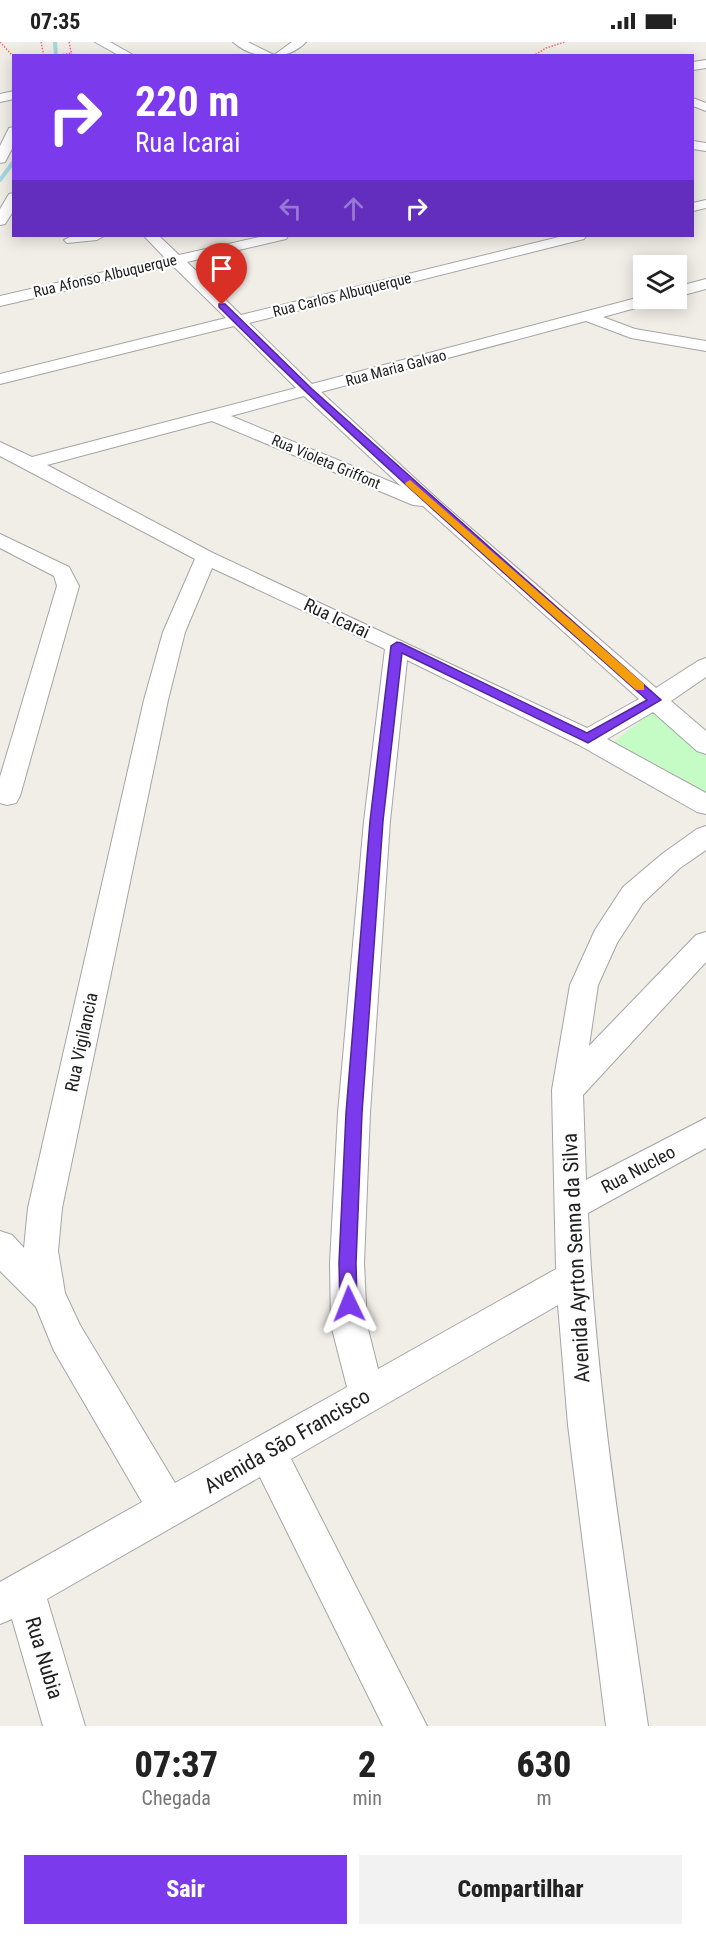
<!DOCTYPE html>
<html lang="pt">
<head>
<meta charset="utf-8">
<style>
	:root { --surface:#fff; --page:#f2f2f2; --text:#222; --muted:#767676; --accent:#7c3aed }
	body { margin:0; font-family:"Roboto Condensed",sans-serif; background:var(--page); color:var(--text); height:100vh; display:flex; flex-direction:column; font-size:22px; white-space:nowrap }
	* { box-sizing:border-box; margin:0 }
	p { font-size:20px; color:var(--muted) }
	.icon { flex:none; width:33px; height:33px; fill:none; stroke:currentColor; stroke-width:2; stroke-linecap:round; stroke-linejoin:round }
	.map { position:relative; height:1684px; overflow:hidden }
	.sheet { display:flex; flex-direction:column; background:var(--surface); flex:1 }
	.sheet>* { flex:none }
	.top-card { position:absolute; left:12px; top:12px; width:682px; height:183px; border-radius:0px; box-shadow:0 3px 15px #0003; background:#7c3aed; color:#fff; overflow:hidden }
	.controls { position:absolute; left:633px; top:213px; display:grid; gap:12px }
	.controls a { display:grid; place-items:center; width:54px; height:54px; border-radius:0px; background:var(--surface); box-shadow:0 3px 15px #0003; font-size:30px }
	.pin { position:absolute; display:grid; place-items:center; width:51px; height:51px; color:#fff; margin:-62px -26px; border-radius:50% 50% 50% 0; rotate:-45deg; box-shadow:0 0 6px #0007 }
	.pin .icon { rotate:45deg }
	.me { position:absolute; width:66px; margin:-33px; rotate:358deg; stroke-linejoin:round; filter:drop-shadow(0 0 4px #0008) }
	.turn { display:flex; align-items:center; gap:21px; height:126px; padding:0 24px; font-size:27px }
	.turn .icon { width:78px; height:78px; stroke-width:2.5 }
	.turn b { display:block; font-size:42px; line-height:51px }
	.lanes { display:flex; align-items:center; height:57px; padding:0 24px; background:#0003; justify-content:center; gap:30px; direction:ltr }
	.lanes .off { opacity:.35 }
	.eta { display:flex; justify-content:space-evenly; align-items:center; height:102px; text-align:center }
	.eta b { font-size:36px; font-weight:800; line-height:42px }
	.action { display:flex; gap:12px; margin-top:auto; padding:12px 24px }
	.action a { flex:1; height:69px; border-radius:0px; background:var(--accent); color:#fff; font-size:24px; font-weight:800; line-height:69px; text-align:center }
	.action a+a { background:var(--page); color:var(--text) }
	.status { display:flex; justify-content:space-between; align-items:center; height:42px; padding:0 30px; background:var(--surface); direction:ltr }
	.status svg { height:16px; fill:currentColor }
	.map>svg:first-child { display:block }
	.park { fill:#c5fbc4 }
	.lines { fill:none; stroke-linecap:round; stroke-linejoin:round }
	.stream { stroke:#a7d8df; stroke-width:4 }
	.minor-casing { stroke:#a5a5a5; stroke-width:2 }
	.path { stroke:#fd6c6c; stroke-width:1.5; stroke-dasharray:1.5 1.5; stroke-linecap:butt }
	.minor { fill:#fff; fill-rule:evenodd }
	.route { fill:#7c3aed; stroke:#51269a; stroke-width:1.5 }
	.slow { fill:#f59e0b }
	.labels { text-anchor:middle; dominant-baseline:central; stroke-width:4.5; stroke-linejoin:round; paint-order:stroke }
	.far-street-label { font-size:15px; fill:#212121; stroke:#fff }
	.street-label { font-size:18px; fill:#212121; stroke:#fff }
	.near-street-label { font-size:21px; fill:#212121; stroke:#fff }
</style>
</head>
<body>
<div class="status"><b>07:35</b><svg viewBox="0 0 49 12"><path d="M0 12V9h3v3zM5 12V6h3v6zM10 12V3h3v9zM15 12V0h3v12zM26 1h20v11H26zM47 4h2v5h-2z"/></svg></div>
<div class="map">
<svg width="706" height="1684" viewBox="0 0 706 1684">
	<rect width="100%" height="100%" fill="#f1ede7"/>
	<path class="park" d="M654 669 706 714V750L613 700Z"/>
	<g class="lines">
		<g class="stream">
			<path d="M55 0 56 14"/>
			<path d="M0 138 14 119"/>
		</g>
		<defs>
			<g id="minor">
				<path d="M95 0H110L135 14H120Z"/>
				<path d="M233 0H248L274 13 292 0H306C287 20 253 18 233 0Z"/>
				<path d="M706 18V26L693 28V20Z"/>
				<path d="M14 49V57L0 60V52Z"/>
				<path d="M693 56 706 61V69L693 64Z"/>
				<path d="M14 85V103L5 120 0 121V104L9 86Z"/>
				<path d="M693 99 706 101V109L693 107Z"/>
				<path d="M14 151V168L5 182 0 183V167L9 152Z"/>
				<path d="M706 158V166L693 169V161Z"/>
				<path d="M72 194H104L97 198 67 201 64 198Z"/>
				<path d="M144 194H159L179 213 264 194H288L286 197 187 220 241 273 563 194H586L584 197 249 281 312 342 644 254V256H663L661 259 603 275 635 287 706 299V309L631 296 586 279 321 350 443 462 656 646 698 619 706 616V635L671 659 706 689V712L697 709 653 670 607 697 706 751V772L697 770 579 703 407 618 390 779 370 1071 364 1221 367 1283 378 1327 556 1227 552 1048 570 943 595 888 623 845 662 812 697 787 706 784V808L680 826 643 861 617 901 598 943 589 1004 696 893 706 890V920L583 1053 586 1138 706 1076V1106L588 1171C595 1343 624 1514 648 1684H606L568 1383 558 1263 291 1417 427 1684H383L260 1435 47 1557 85 1684H43L12 1577 0 1582V1540L142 1460 54 1309 36 1265 0 1229V1189L12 1193 24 1206 28 1166 144 658 163 590 195 517 0 414V400L32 415 296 346 234 284 0 342V332L226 276 173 224 0 264V254L165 216ZM304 354 401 444 231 374ZM212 379 413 463 423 464 639 657 587 686 213 511 47 423ZM212 526 385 607 364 779 338 1071 330 1221 331 1283 347 1345 175 1441 80 1283 65 1251 58 1209 62 1166 168 658 185 590Z"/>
				<path d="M706 237V247L676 255V245Z"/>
				<path d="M0 492 69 525 79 544 20 754 16 761 7 763 0 761V735L57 544 54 534 0 506Z"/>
			</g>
		</defs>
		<use href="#minor" class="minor-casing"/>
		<g class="path">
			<path d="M0 0 14 15"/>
			<path d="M41 0 44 14"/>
			<path d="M69 0 72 14"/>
			<path d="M54 14 72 11"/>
			<path d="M533 14 546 6 565 0"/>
		</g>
		<use href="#minor" class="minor"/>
	</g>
	<path class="route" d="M219 262H225L312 347 661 658 588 701 402 611 383 779 362 1071 356 1221 357 1262 355 1268 349 1271 342 1268 340 1262 339 1221 346 1071 370 779 391 604 397 600 401 601 587 691 647 658C502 529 356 402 219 265Z"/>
	<path class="slow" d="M410 438 644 642V648H636L406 443 405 441Z"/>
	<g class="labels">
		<g class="far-street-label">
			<text transform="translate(105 234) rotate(-13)">Rua Afonso Albuquerque</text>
			<text transform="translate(342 253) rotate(-14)">Rua Carlos Albuquerque</text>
			<text transform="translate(396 326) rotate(-15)">Rua Maria Galvao</text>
			<text transform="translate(326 420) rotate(23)">Rua Violeta Griffont</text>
		</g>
		<g class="street-label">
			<text transform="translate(337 576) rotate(25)">Rua Icarai</text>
			<text transform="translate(81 1000) rotate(-78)">Rua Vigilancia</text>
			<text transform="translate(638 1127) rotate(-28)">Rua Nucleo</text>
		</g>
		<g class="near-street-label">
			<text transform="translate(576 1216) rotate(-93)">Avenida Ayrton Senna da Silva</text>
			<text transform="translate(287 1399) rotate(-30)">Avenida São Francisco</text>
			<text transform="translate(44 1616) rotate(73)">Rua Nubia</text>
		</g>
	</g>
</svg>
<div class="controls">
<a><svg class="icon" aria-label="layers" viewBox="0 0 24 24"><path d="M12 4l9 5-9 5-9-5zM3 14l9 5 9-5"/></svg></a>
</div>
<div class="pin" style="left:222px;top:263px;background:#d93025"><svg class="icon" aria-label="arrive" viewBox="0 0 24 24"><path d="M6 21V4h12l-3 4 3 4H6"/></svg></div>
<svg class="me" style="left:349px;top:1262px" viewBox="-20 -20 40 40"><path d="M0-17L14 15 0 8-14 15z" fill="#7c3aed" stroke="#fff" stroke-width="4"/></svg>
<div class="top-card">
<div class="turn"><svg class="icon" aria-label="right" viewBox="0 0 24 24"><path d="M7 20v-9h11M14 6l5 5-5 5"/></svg><div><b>220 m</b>Rua Icarai</div></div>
<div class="lanes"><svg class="icon off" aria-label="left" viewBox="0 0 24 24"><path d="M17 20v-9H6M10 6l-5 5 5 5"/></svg><svg class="icon off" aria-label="ahead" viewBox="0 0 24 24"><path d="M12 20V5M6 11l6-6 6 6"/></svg><svg class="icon" aria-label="right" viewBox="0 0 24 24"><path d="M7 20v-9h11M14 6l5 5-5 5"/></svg></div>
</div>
</div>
<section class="sheet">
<div class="eta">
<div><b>07:37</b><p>Chegada</p></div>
<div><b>2</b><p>min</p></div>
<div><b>630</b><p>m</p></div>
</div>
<div class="action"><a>Sair</a><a>Compartilhar</a></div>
</section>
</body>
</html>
